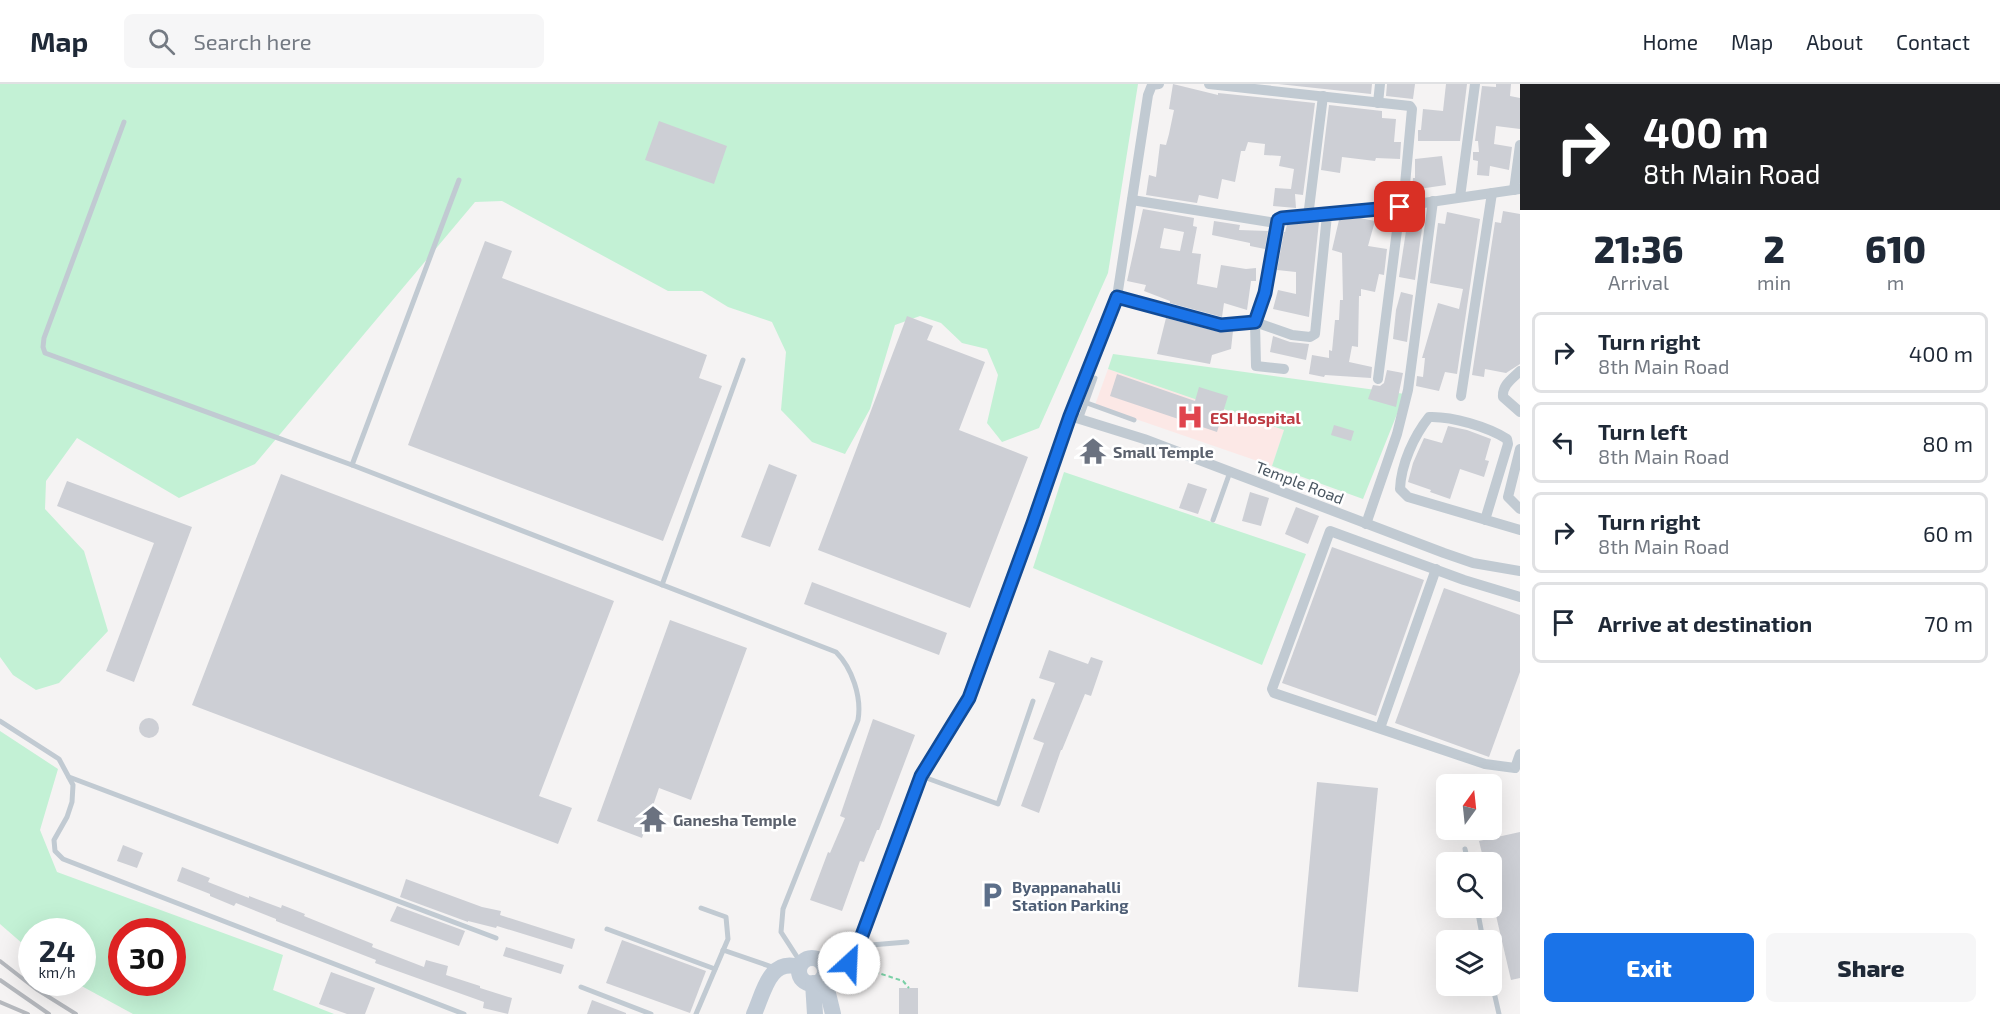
<!DOCTYPE html>
<html lang="en">
<head>
<meta charset="utf-8">
<style>
	:root { --surface:#fff; --page:#f6f6f7; --text:#1f2937; --muted:#747a83; --line:#e0e1e3; --accent:#1a73e8 }
	body { margin:0; font-family:"Exo 2",sans-serif; background:var(--page); color:var(--text); height:100vh; display:flex; flex-direction:column; font-size:22px; white-space:nowrap }
	* { box-sizing:border-box; margin:0 }
	p { font-size:20px; color:var(--muted) }
	.icon { flex:none; width:33px; height:33px; fill:none; stroke:currentColor; stroke-width:2; stroke-linecap:round; stroke-linejoin:round }
	.map { position:relative; flex:1; overflow:hidden }
	.details { display:flex; flex-direction:column; background:var(--surface); width:480px }
	.details>* { flex:none }
	.banner { background:#202124; color:#fff; overflow:hidden }
	.needle { width:39px; rotate:15deg }
	.controls { position:absolute; left:1436px; top:690px; display:grid; gap:12px }
	.controls a { display:grid; place-items:center; width:66px; height:66px; border-radius:9px; background:var(--surface); box-shadow:0 6px 24px #0002; font-size:30px }
	.speed { position:absolute; left:18px; top:834px; display:flex; gap:12px; font-size:30px; font-weight:700; text-align:center }
	.speed>* { display:grid; place-content:center; width:78px; height:78px; border-radius:50%; background:var(--surface); box-shadow:0 6px 24px #0002; line-height:1 }
	.speed small { font-size:15px; font-weight:400 }
	.speed .limit { border:9px solid #d22; background:#fff; color:#111 }
	.pin { position:absolute; display:grid; place-items:center; width:51px; height:51px; color:#fff; margin:-26px; border-radius:12px; box-shadow:0 3px 9px #0006 }
	.me { position:absolute; width:66px; margin:-33px; rotate:25deg; stroke-linejoin:round; filter:drop-shadow(0 0 4px #0008) }
	.turn { display:flex; align-items:center; gap:21px; height:126px; padding:0 24px; font-size:27px }
	.turn .icon { width:78px; height:78px; stroke-width:2.5 }
	.turn b { display:block; font-size:42px; line-height:51px }
	.eta { display:flex; justify-content:space-evenly; align-items:center; height:102px; text-align:center }
	.eta b { font-size:36px; font-weight:800; line-height:42px }
	.cta { display:flex; gap:12px; margin-top:auto; padding:12px 24px }
	.cta a { flex:1; height:69px; border-radius:9px; background:var(--accent); color:#fff; font-size:24px; font-weight:800; line-height:69px; text-align:center }
	.cta a+a { background:var(--page); color:var(--text) }
	ul { padding:0; list-style:none }
	li { display:flex; align-items:center; gap:18px; height:81px; margin:0 12px 9px; padding:0 12px; border:3px solid var(--line); border-radius:9px }
	li div { flex:1 }
	li b { display:block; font-size:22px }
	li em { font-style:normal }
	header { display:flex; align-items:center; gap:36px; box-sizing:border-box; height:84px; padding:0 30px; background:var(--surface); border-bottom:2px solid var(--line) }
	header strong { font-size:28px }
	nav { display:flex; gap:33px; margin-inline-start:auto; font-size:21px }
	.search { width:420px; height:54px; background:var(--page); display:flex; align-items:center; gap:15px; box-sizing:border-box; padding:0 21px; border-radius:9px; color:var(--muted); font-size:22px }
	main { display:flex; flex:1; min-height:0 }
	.map>svg:first-child { display:block }
	.medical { fill:#fce8e6 }
	.green { fill:#c3f1d5; fill-rule:evenodd }
	.building { fill:#cdcfd5; fill-rule:evenodd }
	.lines { fill:none; stroke-linecap:round; stroke-linejoin:round }
	.path { stroke:#7ad0a6; stroke-width:2; stroke-dasharray:4.5 3; stroke-linecap:butt }
	.lane { stroke:#c1cad2; stroke-width:5 }
	.street { stroke:#c1cad2; stroke-width:10 }
	.secondary { stroke:#c1cbd6; stroke-width:16 }
	.rail { stroke:#b5b8bd; stroke-width:4 }
	.route-casing { stroke:#114b97; stroke-width:15 }
	.route { stroke:#1a73e8; stroke-width:10 }
	.labels { text-anchor:middle; dominant-baseline:central; stroke-width:5; stroke-linejoin:round; paint-order:stroke }
	.health-label { font-size:16px; font-weight:bold; fill:#be3a42; stroke:#fff; text-anchor:start }
	.worship-label { font-size:16px; font-weight:bold; fill:#5b616d; stroke:#fff; text-anchor:start }
	.street-label { font-size:16px; fill:#4a5661; stroke:#fff }
	.service-label { font-size:16px; font-weight:bold; fill:#4e5e75; stroke:#fff; text-anchor:start }
</style>
</head>
<body>
<header>
<strong>Map</strong>
<div class="search"><svg class="icon" aria-label="search" viewBox="0 0 24 24"><circle cx="10" cy="10" r="6"/><path d="M15 15l6 6"/></svg>Search here</div>
<nav><a>Home</a><a>Map</a><a>About</a><a>Contact</a></nav>
</header>
<main>
<div class="map">
<svg width="1520" height="930" viewBox="0 0 1520 930">
	<rect width="100%" height="100%" fill="#f5f3f3"/>
	<path class="medical" d="M1108 285 1284 346 1272 382 1095 321Z"/>
	<g class="green">
		<path d="M0 0H1138L1108 189 1039 344 1002 358 987 339 998 291 987 265 962 259 941 239 920 232 895 241 870 325 845 370 812 358 781 326 786 268 772 238 728 223 702 207H668L502 117 475 118 255 380 179 414 77 354 46 397 45 425 84 467 108 547 59 599 36 606 13 591 0 573Z"/>
		<path d="M1113 270 1405 310 1363 415 1272 382 1284 346 1108 285Z"/>
		<path d="M1064 388 1306 470 1262 581 1033 484Z"/>
		<path d="M0 647 58 685 40 746 57 788 283 871 273 906 334 930H133L76 899 82 898V848H32L31 867 0 840ZM122 848H172V898H122Z"/>
	</g>
	<g class="building">
		<path d="M1173 0 1218 11V9L1315 19 1303 111 1295 110 1296 124 1273 122 1275 104 1291 105 1294 85 1279 82 1281 72 1264 71 1265 60 1248 58 1245 67H1241L1235 98 1222 95 1218 115 1199 111 1197 119 1146 111 1149 91 1156 93 1160 60 1166 61 1169 50 1174 26 1169 25Z"/>
		<path d="M1278 0H1372L1371 10Z"/>
		<path d="M1387 0H1415L1413 15 1386 12Z"/>
		<path d="M1446 0H1467L1460 57H1418V46H1421L1423 25 1443 27Z"/>
		<path d="M1496 0H1511L1510 12 1520 14V45L1496 42 1494 60 1512 63 1509 86 1490 82 1489 92 1477 91 1478 77 1473 76V68H1479L1478 57H1475L1482 2 1496 3Z"/>
		<path d="M1329 21 1382 27V34L1396 35 1394 58H1401L1400 75 1376 74 1375 77 1342 73 1340 89 1321 86Z"/>
		<path d="M659 37 727 62 714 100 645 76Z"/>
		<path d="M1442 72 1446 101 1412 106 1413 94H1415V75Z"/>
		<path d="M1143 125 1194 134 1193 142 1197 143 1192 169 1201 170 1197 200 1217 204 1221 181 1246 185 1256 184V197H1251L1247 226 1224 219 1222 233 1170 219V217L1144 207 1146 201 1127 197ZM1164 144 1184 148 1180 167 1160 164Z"/>
		<path d="M1503 127 1520 130V280L1506 289 1485 285 1484 293 1472 291 1495 138 1501 139Z"/>
		<path d="M1447 128 1480 135 1457 290 1445 288 1439 307 1416 302 1417 292 1423 293 1425 274H1422L1438 219 1459 225 1463 205 1430 199 1438 139 1445 140Z"/>
		<path d="M1360 134 1375 137 1368 162 1387 165 1384 191 1379 190 1375 208 1361 205V212H1359L1358 263 1352 262 1349 278 1372 283 1371 294 1325 291 1324 293 1309 290 1312 271 1329 274V266L1332 267 1335 236H1339L1340 216H1343L1342 169 1332 166 1339 136Z"/>
		<path d="M1408 134 1423 137 1415 196 1399 193Z"/>
		<path d="M1214 137 1240 141 1239 146 1268 147 1265 165 1250 162V159L1212 151Z"/>
		<path d="M1319 138 1309 233 1273 225 1278 206 1296 210V188L1277 186 1284 148H1285L1287 141Z"/>
		<path d="M485 157 512 167 502 194 707 271 699 294 722 302 663 457 408 361Z"/>
		<path d="M1401 208 1413 211 1407 258 1393 255 1396 226Z"/>
		<path d="M907 232 933 242 927 256 985 278 959 346 1028 373 970 524 818 466Z"/>
		<path d="M1166 234 1219 248 1233 247 1231 265 1212 271 1210 280 1157 270Z"/>
		<path d="M1273 252 1290 258 1309 260 1306 276 1270 268Z"/>
		<path d="M1387 286 1403 289 1396 323 1368 315 1373 301 1380 302 1384 299Z"/>
		<path d="M1117 290 1195 317 1199 303 1228 312 1217 348 1110 312Z"/>
		<path d="M1334 341 1354 347 1351 357 1331 351Z"/>
		<path d="M1448 342 1467 346 1491 355 1485 376 1489 377 1484 393 1460 385 1450 415 1430 408 1431 406 1408 398 1413 379 1424 354 1442 359Z"/>
		<path d="M769 380 797 391 770 463 741 453Z"/>
		<path d="M281 390 614 517 539 712 572 724 558 760 192 621Z"/>
		<path d="M67 397 192 443 134 598 106 587 154 459 57 422Z"/>
		<path d="M1188 399 1207 405 1198 430 1179 424Z"/>
		<path d="M1250 408 1269 414 1261 442 1242 437Z"/>
		<path d="M1296 423 1319 432 1308 460 1285 450Z"/>
		<path d="M1332 463 1424 496 1376 632 1282 599Z"/>
		<path d="M812 498 947 549 939 571 804 520Z"/>
		<path d="M1444 504 1520 531V588L1489 673 1395 639Z"/>
		<path d="M670 536 747 564 691 716 659 704 642 754 597 737Z"/>
		<path d="M1049 566 1088 580 1091 573 1103 577 1091 612 1085 610 1062 666H1061L1039 729 1021 722 1044 659 1033 655 1055 599 1039 594Z"/>
		<circle cx="149" cy="644" r="10"/>
		<path d="M873 635 915 651 879 746H877L864 778 860 777 842 827 810 816 828 768 830 769 845 734 840 732Z"/>
		<path d="M1317 698 1378 704 1358 908 1298 903Z"/>
		<path d="M1520 748V894L1511 896 1491 810V778H1484L1479 757Z"/>
		<path d="M123 761 143 769 137 784 117 777Z"/>
		<path d="M182 783 210 794 208 798 249 814V812L281 824 282 821 305 830 304 832 373 860 372 863 424 883 426 876 448 882 446 891 480 902V904L512 914 508 930 483 924 484 918 375 879 376 876 276 837V835L236 819 234 822 210 812V810L177 797Z"/>
		<path d="M406 795 482 823 501 827 500 831 575 855 572 865 497 842 496 844 468 837V838L400 813Z"/>
		<path d="M397 822 465 847 459 862 390 837Z"/>
		<path d="M622 856 706 887 690 929 606 899Z"/>
		<path d="M506 863 564 881 561 890 503 872Z"/>
		<path d="M331 888 375 904 365 930H347L319 920Z"/>
		<rect x="899" y="904" width="19" height="26"/>
		<path d="M592 916 626 929V930H587Z"/>
	</g>
	<g class="lines">
		<path class="path" d="M860 883 903 897 909 904"/>
		<g class="lane">
			<path d="M124 38 44 254 43 263 45 269 352 381 836 568C852 584 862 613 858 636L783 825 781 848 801 879"/>
			<path d="M1087 319 1134 336"/>
			<path d="M1080 336 1095 294"/>
			<path d="M352 381 459 96"/>
			<path d="M1213 436 1230 388"/>
			<path d="M662 501 743 276"/>
			<path d="M0 637 59 675 73 701 72 718 67 733 54 756 55 767 63 775 464 930"/>
			<path d="M921 692 998 720 1033 617"/>
			<path d="M69 693 496 854"/>
			<path d="M1465 765 1468 778"/>
			<path d="M1477 824 1483 856"/>
			<path d="M607 845 715 885"/>
			<path d="M859 862 907 858"/>
			<path d="M723 866 775 884"/>
			<path d="M1491 895 1499 930"/>
			<path d="M581 903 651 930"/>
			<path d="M696 930 728 855 726 833 701 824"/>
		</g>
		<g class="street">
			<path d="M1209 0 1410 22 1412 25 1403 122"/>
			<path d="M1378 19 1380 0"/>
			<path d="M1514 106 1520 61"/>
			<path d="M1460 113 1475 0"/>
			<path d="M1132 116 1276 139"/>
			<path d="M1308 133 1323 12"/>
			<path d="M1117 213 1221 241 1255 238 1265 209 1278 136 1282 134 1403 122 1520 105"/>
			<path d="M1284 285 1256 282 1255 238 1292 251 1310 253 1315 250 1327 131"/>
			<path d="M1520 287C1512 295 1502 301 1503 313L1520 328"/>
			<path d="M1378 295 1400 123"/>
			<path d="M1461 312 1492 109"/>
			<path d="M1070 332 1144 355 1444 469 1473 479 1520 487"/>
			<path d="M1520 365 1508 413 1520 425"/>
			<path d="M1485 436 1508 360 1507 355C1488 343 1452 332 1429 333 1414 352 1401 380 1400 405L1408 413 1520 446"/>
			<path d="M1366 440 1397 350 1408 306 1433 117"/>
			<path d="M1520 513 1464 496 1330 447 1272 605 1274 609 1485 680 1515 684 1520 670"/>
			<path d="M1380 644 1436 485"/>
			<path d="M825 889 849 879 858 862 921 692 969 614 1033 439 1070 332 1117 213 1148 11 1152 1 1159 0"/>
		</g>
		<g class="secondary">
			<circle cx="812" cy="887" r="13"/>
			<path d="M824 893 833 930"/>
			<path d="M813 899 815 930"/>
			<path d="M754 930C764 908 769 874 799 883"/>
		</g>
		<g class="rail">
			<path d="M0 877 36 905 76 930"/>
			<path d="M0 896 49 930"/>
			<path d="M0 918 28 930"/>
		</g>
	</g>
	<g class="lines">
		<defs>
			<path id="route" d="M849 879 858 862 921 692 969 614 1033 439 1070 332 1117 213 1221 241 1255 238 1265 209 1278 136 1282 134 1400 123"/>
		</defs>
		<use href="#route" class="route-casing"/>
		<use href="#route" class="route"/>
	</g>
	<defs>
		<symbol id="hospital-bare" viewBox="-9 -9 18 18"><path d="M-5-5h3v3.5h4V-5h3V5h-3V1.5h-4V5h-3Z" fill="#e0444e" stroke="#fff" stroke-width="2.5" paint-order="stroke"/></symbol>
		<symbol id="temple-bare" viewBox="-9 -9 18 18"><path d="M0-6L5-2H3V0L6.5 2.5H4V6H1.5V3h-3V6H-4V2.5H-6.5L-3 0V-2H-5Z" fill="#6b7280" stroke="#fff" stroke-width="2.5" paint-order="stroke"/></symbol>
		<symbol id="parking-bare" viewBox="-9 -9 18 18"><path d="M-3.5-5.5H1a3.5 3.5 0 0 1 0 7H-1V5.5H-3.5ZM-1-3.4V-.6H.8a1.4 1.4 0 0 0 0-2.8Z" fill="#5c6f8a" stroke="#fff" stroke-width="2.5" paint-order="stroke"/></symbol>
	</defs>
	<g fill-rule="evenodd">
		<use href="#hospital-bare" x="1171" y="314" width="38" height="38"/>
		<use href="#temple-bare" x="1074" y="348" width="38" height="38"/>
		<use href="#temple-bare" x="634" y="716" width="38" height="38"/>
		<use href="#parking-bare" x="973" y="792" width="38" height="38"/>
	</g>
	<g class="labels">
		<g class="health-label">
			<text x="1210" y="333">ESI Hospital</text>
		</g>
		<g class="worship-label">
			<text x="1113" y="367">Small Temple</text>
			<text x="673" y="735">Ganesha Temple</text>
		</g>
		<g class="street-label">
			<text transform="translate(1300 398) rotate(21)">Temple Road</text>
		</g>
		<g class="service-label">
			<text x="1012" y="802">Byappanahalli<tspan x="1012" dy="18">Station Parking</tspan></text>
		</g>
	</g>
</svg>
<div class="controls">
<a><svg class="needle" viewBox="-14 -14 28 28"><path d="M0-13l5 13h-10z" fill="#e53935"/><path d="M0 13l5-13h-10z" fill="#747a83"/></svg></a>
<a><svg class="icon" aria-label="search" viewBox="0 0 24 24"><circle cx="10" cy="10" r="6"/><path d="M15 15l6 6"/></svg></a>
<a><svg class="icon" aria-label="layers" viewBox="0 0 24 24"><path d="M12 4l9 5-9 5-9-5zM3 14l9 5 9-5"/></svg></a>
</div>
<div class="speed"><div>24<small>km/h</small></div><div class="limit">30</div></div>
<div class="pin" style="left:1400px;top:123px;background:#d93025"><svg class="icon" aria-label="arrive" viewBox="0 0 24 24"><path d="M6 21V4h12l-3 4 3 4H6"/></svg></div>
<svg class="me" style="left:849px;top:879px" viewBox="-20 -20 40 40"><circle r="19" fill="#fff"/><path d="M0-13L10 11 0 6-10 11z" fill="#1a73e8"/></svg>
</div>
<section class="details">
<div class="banner">
<div class="turn"><svg class="icon" aria-label="right" viewBox="0 0 24 24"><path d="M7 20v-9h11M14 6l5 5-5 5"/></svg><div><b>400 m</b>8th Main Road</div></div>
</div>
<div class="eta">
<div><b>21:36</b><p>Arrival</p></div>
<div><b>2</b><p>min</p></div>
<div><b>610</b><p>m</p></div>
</div>
<ul>
<li><svg class="icon" aria-label="right" viewBox="0 0 24 24"><path d="M7 20v-9h11M14 6l5 5-5 5"/></svg><div><b>Turn right</b><p>8th Main Road</p></div><em>400 m</em></li>
<li><svg class="icon" aria-label="left" viewBox="0 0 24 24"><path d="M17 20v-9H6M10 6l-5 5 5 5"/></svg><div><b>Turn left</b><p>8th Main Road</p></div><em>80 m</em></li>
<li><svg class="icon" aria-label="right" viewBox="0 0 24 24"><path d="M7 20v-9h11M14 6l5 5-5 5"/></svg><div><b>Turn right</b><p>8th Main Road</p></div><em>60 m</em></li>
<li><svg class="icon" aria-label="arrive" viewBox="0 0 24 24"><path d="M6 21V4h12l-3 4 3 4H6"/></svg><div><b>Arrive at destination</b></div><em>70 m</em></li>
</ul>
<div class="cta"><a>Exit</a><a>Share</a></div>
</section>
</main>
</body>
</html>
